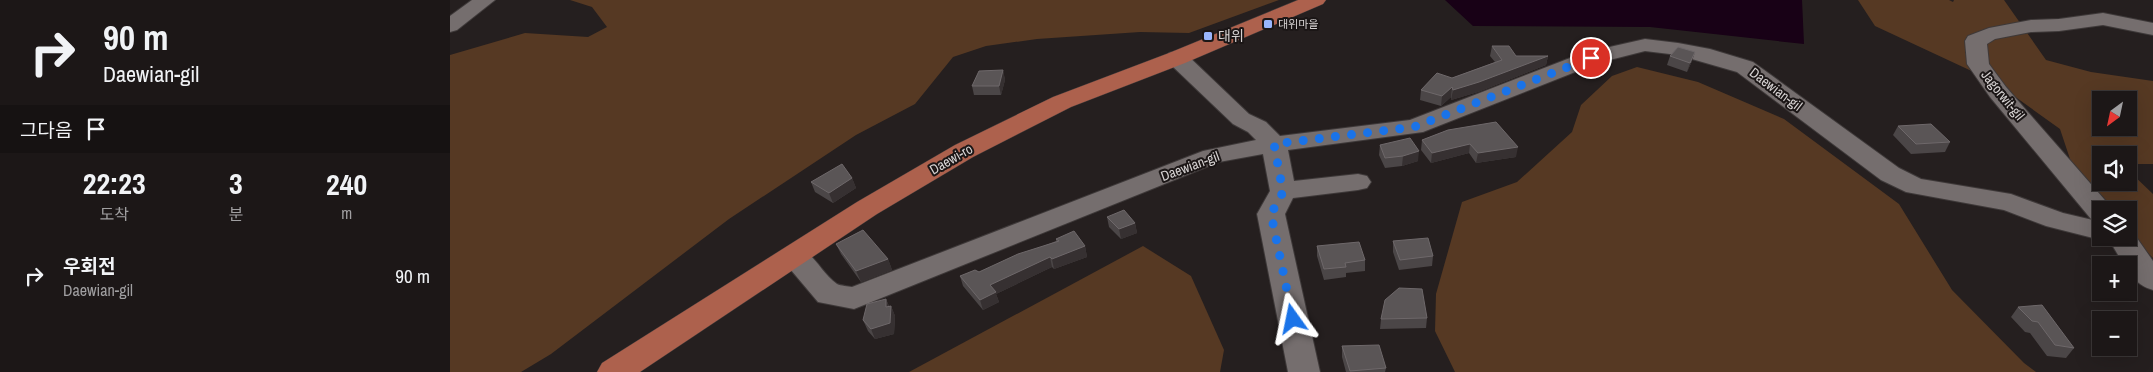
<!DOCTYPE html>
<html lang="ko">
<head>
<meta charset="utf-8">
<style>
	:root { --surface:#1c1717; --page:#292424; --text:#f1f3f6; --muted:#a09fa1; --line:#3a3636 }
	body { margin:0; font-family:"Archivo Narrow","Noto Sans KR",sans-serif; background:var(--page); color:var(--text); height:100vh; display:flex; flex-direction:column; font-size:19px; white-space:nowrap }
	* { box-sizing:border-box; margin:0 }
	p { font-size:16px; color:var(--muted) }
	.icon { flex:none; width:28px; height:28px; fill:none; stroke:currentColor; stroke-width:2; stroke-linecap:round; stroke-linejoin:round }
	.map { position:relative; flex:1; overflow:hidden }
	.details { display:flex; flex-direction:column; background:var(--surface); width:450px }
	.details>* { flex:none }
	.banner { background:#1c1717; color:var(--text); overflow:hidden }
	.needle { width:32px; rotate:213deg }
	.buttons { position:absolute; left:1642px; top:91px; display:grid; gap:10px }
	.buttons a { display:grid; place-items:center; width:45px; height:45px; border-radius:0px; background:var(--surface); box-shadow:0 5px 20px #0002,0 0 0 1px var(--line); font-size:25px }
	.pin { position:absolute; display:grid; place-items:center; width:42px; height:42px; color:#fff; margin:-21px; border:2px solid #fff; border-radius:50%; box-shadow:0 1px 5px #0007 }
	.me { position:absolute; width:55px; margin:-28px; rotate:348deg; stroke-linejoin:round; filter:drop-shadow(0 0 4px #0008) }
	.turn { display:flex; align-items:center; gap:18px; height:105px; padding:0 20px; font-size:22px }
	.turn .icon { width:65px; height:65px; stroke-width:2.5 }
	.turn b { display:block; font-size:35px; line-height:42px }
	.then { display:flex; align-items:center; height:48px; padding:0 20px; background:#0003; gap:10px; font-size:19px }
	.eta { display:flex; justify-content:space-evenly; align-items:center; height:85px; text-align:center }
	.eta b { font-size:30px; font-weight:700; line-height:35px }
	ul { padding:0; list-style:none }
	li { display:flex; align-items:center; gap:15px; height:75px; padding:0 20px }
	li div { flex:1 }
	li b { display:block; font-size:19px }
	li em { font-style:normal }
	main { display:flex; flex:1; min-height:0 }
	.map>svg:first-child { display:block }
	.green { fill:#563923; fill-rule:evenodd }
	.water { fill:#180116 }
	.lines { fill:none; stroke-linecap:round; stroke-linejoin:round }
	.minor-casing { stroke:#3e3939; stroke-width:2 }
	.major-casing { stroke:#3e3939; stroke-width:1 }
	.minor { fill:#756e6e; fill-rule:evenodd }
	.major { fill:#ad614d; fill-rule:evenodd }
	.wall { fill:#4b4647 }
	.shaded-wall { fill:#363031 }
	.building { fill:#5a5556; stroke:#6e686a }
	.route { stroke:#1a73e8; stroke-width:9; stroke-dasharray:0 16.2 }
	.poi-dot { fill:#99b5fd; stroke:#1b1616; stroke-width:2 }
	.labels { text-anchor:middle; dominant-baseline:central; stroke-width:4; stroke-linejoin:round; paint-order:stroke }
	.far-poi-label { font-size:11px; fill:#d6d2d2; stroke:#1b1616; text-anchor:start }
	.poi-label { font-size:14px; fill:#d6d2d2; stroke:#1b1616; text-anchor:start }
	.street-label { font-size:14px; fill:#d6d2d2; stroke:#1b1616 }
</style>
</head>
<body>
<main>
<section class="details">
<div class="banner">
<div class="turn"><svg class="icon" aria-label="right" viewBox="0 0 24 24"><path d="M7 20v-9h11M14 6l5 5-5 5"/></svg><div><b>90 m</b>Daewian-gil</div></div>
<div class="then">그다음<svg class="icon" aria-label="arrive" viewBox="0 0 24 24"><path d="M6 21V4h12l-3 4 3 4H6"/></svg></div>
</div>
<div class="eta">
<div><b>22:23</b><p>도착</p></div>
<div><b>3</b><p>분</p></div>
<div><b>240</b><p>m</p></div>
</div>
<ul>
<li><svg class="icon" aria-label="right" viewBox="0 0 24 24"><path d="M7 20v-9h11M14 6l5 5-5 5"/></svg><div><b>우회전</b><p>Daewian-gil</p></div><em>90 m</em></li>
</ul>
</section>
<div class="map">
<svg width="1703" height="372" viewBox="0 0 1703 372">
	<rect width="100%" height="100%" fill="#251f1f"/>
	<g class="green">
		<path d="M120 0H829L739 33 690 32 587 39 536 46 503 57 465 104 406 135 279 219 101 354 71 372H0V55L75 33 138 37 157 27 142 7Z"/>
		<path d="M1408 0H1499L1503 2 1504 0H1554L1596 60 1641 72 1703 81V164H1679V155H1651V182H1679V171L1703 194V258L1679 235V210H1658L1621 162 1610 129 1543 81 1425 26ZM1651 100H1679V128H1651Z"/>
		<path d="M1187 67 1248 82 1334 119 1449 204 1502 290 1574 363 1586 372H1005L985 331 986 294 1012 202 1067 182 1122 132 1131 105 1162 76Z"/>
		<path d="M693 246 741 276 774 350 770 372H459Z"/>
	</g>
	<path class="water" d="M995 0H1352L1354 44 1200 27 1023 26Z"/>
	<g class="lines">
		<defs>
			<g id="minor">
				<path d="M22 0H45L7 30 0 32V16Z"/>
				<path d="M1653 13 1703 23V35L1653 25 1609 31 1581 32 1545 39 1537 44 1539 64 1556 87 1661 207 1663 210H1651V238H1679V230L1682 231 1703 261V290C1692 287 1679 278 1679 265H1674L1658 238 1651 240 1596 226 1554 210 1456 192 1431 180 1287 72 1228 55 1195 51 1148 63 973 132 838 150 844 181 908 174 917 176 921 182 917 188 908 190 843 198 835 214 870 372H838L807 214 820 191 813 154 769 162 404 309 368 302 330 257 334 250C362 242 367 270 387 284 391 286 398 286 402 287L753 151 806 140 798 132 783 124 719 63 716 58 719 53 727 51 735 53 799 114 816 122 830 136 960 120 1133 53 1195 39 1228 43 1260 49 1303 62 1449 168 1471 179 1561 194 1613 213 1647 221 1641 219 1540 97 1517 64 1515 41 1518 36 1539 28 1581 20 1609 19Z"/>
			</g>
			<path id="major" d="M848 0H876L873 4 735 63 621 107 523 157 427 214 190 372H147L152 363 407 202 505 145 603 97 719 53Z"/>
		</defs>
		<use href="#minor" class="minor-casing"/>
		<use href="#major" class="major-casing"/>
		<use href="#minor" class="minor"/>
		<use href="#major" class="major"/>
	</g>
	<g class="wall">
		<path d="M1042 46 1066 56H1098L1096 65 1028 92 1001 100V97L991 106 970 100 971 90 1002 78 1045 62 1040 56Z"/>
		<path d="M1220 56 1242 61 1237 72 1217 65Z"/>
		<path d="M553 70 555 80 551 95H524L522 86Z"/>
		<path d="M1448 126 1500 142 1495 152 1461 154 1443 135Z"/>
		<path d="M998 130 1066 157 1026 163 1019 153 981 163 971 150 972 140Z"/>
		<path d="M930 145 968 161 952 166 935 168 929 155Z"/>
		<path d="M402 178 406 188 383 203 365 192 361 182Z"/>
		<path d="M657 217 685 223 687 233 671 239 659 227Z"/>
		<path d="M606 239 635 246 637 257 604 269 602 267 546 294 549 302 533 310 513 286 510 276 529 272 606 241Z"/>
		<path d="M943 241 983 256 982 266 949 270 943 252Z"/>
		<path d="M386 244 438 259 442 270 411 282 391 254Z"/>
		<path d="M867 246 915 260V271L896 273V277L874 280 867 256Z"/>
		<path d="M436 299 439 306H441L445 316 444 334 425 339 418 331 413 320Z"/>
		<path d="M1568 307 1624 348 1616 358 1597 356 1580 333 1575 332 1561 317Z"/>
		<path d="M977 318 976 328 930 329 931 319Z"/>
		<path d="M892 346 936 368 935 372H896L892 357Z"/>
	</g>
	<g class="shaded-wall">
		<path d="M1245 52 1242 61 1237 72 1240 63Z"/>
		<path d="M1098 56 1096 65 1028 92 1001 100 1003 90Z"/>
		<path d="M553 70 555 80 551 95 549 86Z"/>
		<path d="M1002 87 1001 97 991 106 992 96Z"/>
		<path d="M1020 144 1019 153 981 163 982 153Z"/>
		<path d="M1068 147 1066 157 1026 163 1028 153Z"/>
		<path d="M969 151 968 161 952 166 953 156Z"/>
		<path d="M402 178 406 188 383 203 379 193Z"/>
		<path d="M685 223 687 233 671 239 669 229Z"/>
		<path d="M635 246 637 257 604 269 602 259Z"/>
		<path d="M600 257 602 267 546 294 549 302 533 310 530 300 540 285Z"/>
		<path d="M438 259 442 270 411 282 406 271Z"/>
		<path d="M436 299 440 310 441 306 445 316 444 334 425 339 421 329 436 307Z"/>
	</g>
	<g class="building">
		<path d="M1042 46H1059L1066 56H1098L1029 82 1003 90 1002 87 992 96 971 90 987 73 1002 78 1052 60Z"/>
		<path d="M1228 47 1245 52 1240 63 1220 56Z"/>
		<path d="M553 70 549 86H522L529 71Z"/>
		<path d="M1046 122 1068 147 1028 153 1020 144 982 153 972 140 998 130Z"/>
		<path d="M1481 124 1500 142 1466 144 1448 126Z"/>
		<path d="M960 138 969 151 953 156 935 158 930 145Z"/>
		<path d="M392 164 402 178 379 193 361 182Z"/>
		<path d="M674 210 685 223 669 229 657 217Z"/>
		<path d="M413 230 438 259 406 271 386 244Z"/>
		<path d="M624 231 635 246 602 259 600 257 540 285 546 292 530 300 510 276 525 270 529 272 568 254 609 241 606 239Z"/>
		<path d="M978 238 983 256 950 260 943 241Z"/>
		<path d="M909 242 915 260 895 263 896 267 874 269 867 246Z"/>
		<path d="M949 288 972 289 977 318 931 319 935 300Z"/>
		<path d="M436 299V307L441 306 440 323 421 329 413 320 417 304Z"/>
		<path d="M1592 305 1624 348 1605 345 1588 322 1582 321 1568 307Z"/>
		<path d="M929 345 936 368 900 371 892 346Z"/>
	</g>
	<g class="lines">
		<path class="route" d="M843 319 821 214 833 192 824 144 964 127 1141 58"/>
	</g>
	<g class="poi-dot">
		<rect x="813" y="19" width="10" height="10" rx="2.5"/>
		<rect x="753" y="31" width="10" height="10" rx="2.5"/>
	</g>
	<g class="labels">
		<g class="far-poi-label">
			<text x="828" y="24">대위마을</text>
		</g>
		<g class="poi-label">
			<text x="768" y="36">대위</text>
		</g>
		<g class="street-label">
			<text transform="translate(1326 89) rotate(37)">Daewian-gil</text>
			<text transform="translate(1553 95) rotate(51)">Jagorwit-gil</text>
			<text transform="translate(501 159) rotate(-30)">Daewi-ro</text>
			<text transform="translate(740 166) rotate(-20)">Daewian-gil</text>
		</g>
	</g>
</svg>
<div class="buttons">
<a><svg class="needle" viewBox="-14 -14 28 28"><path d="M0-13l5 13h-10z" fill="#e53935"/><path d="M0 13l5-13h-10z" fill="#a09fa1"/></svg></a>
<a><svg class="icon" aria-label="sound" viewBox="0 0 24 24"><path d="M4 9h4l5-4v14l-5-4H4zM17 9q2 3 0 6"/></svg></a>
<a><svg class="icon" aria-label="layers" viewBox="0 0 24 24"><path d="M12 4l9 5-9 5-9-5zM3 14l9 5 9-5"/></svg></a>
<a>+</a>
<a>−</a>
</div>
<div class="pin" style="left:1141px;top:58px;background:#d93025"><svg class="icon" aria-label="arrive" viewBox="0 0 24 24"><path d="M6 21V4h12l-3 4 3 4H6"/></svg></div>
<svg class="me" style="left:843px;top:319px" viewBox="-20 -20 40 40"><path d="M0-17L14 15 0 8-14 15z" fill="#1a73e8" stroke="#fff" stroke-width="4"/></svg>
</div>
</main>
</body>
</html>
